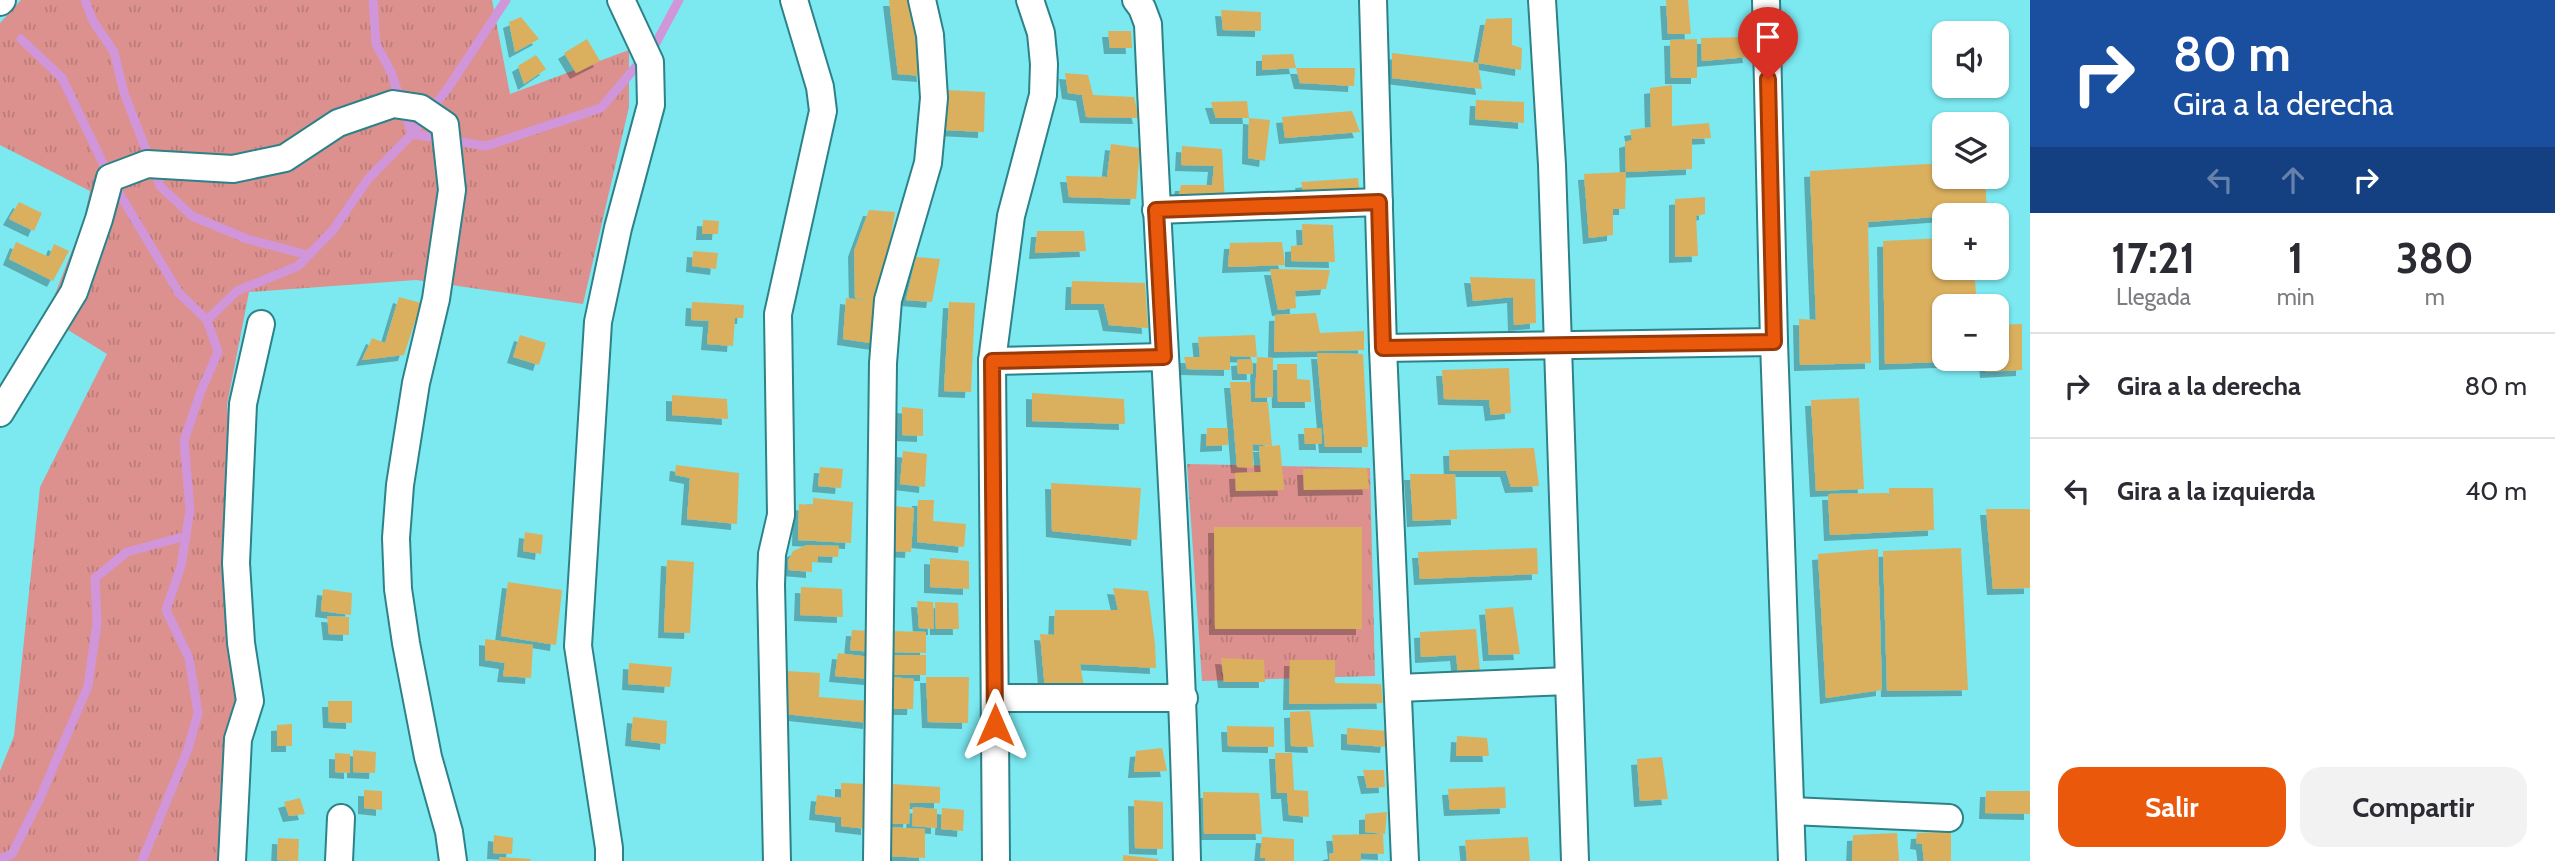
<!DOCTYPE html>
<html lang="es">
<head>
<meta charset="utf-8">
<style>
	:root { --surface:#fff; --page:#f2f2f3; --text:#2b2b33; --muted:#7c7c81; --line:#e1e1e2; --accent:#ea580c }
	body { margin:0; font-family:Cabin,sans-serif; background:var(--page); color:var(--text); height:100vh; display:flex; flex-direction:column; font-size:26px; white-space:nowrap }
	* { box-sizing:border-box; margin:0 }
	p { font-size:23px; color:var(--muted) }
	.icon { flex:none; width:38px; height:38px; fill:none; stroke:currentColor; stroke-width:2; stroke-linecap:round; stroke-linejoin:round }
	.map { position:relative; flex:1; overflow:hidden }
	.side { display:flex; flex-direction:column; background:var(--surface); width:525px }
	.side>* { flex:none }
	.hud { background:#1a4fa0; color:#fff; overflow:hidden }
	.buttons { position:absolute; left:1932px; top:21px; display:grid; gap:14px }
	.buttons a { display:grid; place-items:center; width:77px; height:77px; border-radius:14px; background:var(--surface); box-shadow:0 2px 5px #0004; font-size:35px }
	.pin { position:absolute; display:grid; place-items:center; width:60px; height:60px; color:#fff; margin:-72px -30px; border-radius:50% 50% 50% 0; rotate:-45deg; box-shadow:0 0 7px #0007 }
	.pin .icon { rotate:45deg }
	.me { position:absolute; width:77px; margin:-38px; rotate:0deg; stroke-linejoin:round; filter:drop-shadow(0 0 5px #0008) }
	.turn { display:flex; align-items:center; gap:24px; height:147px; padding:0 28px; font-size:32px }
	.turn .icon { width:91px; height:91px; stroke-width:2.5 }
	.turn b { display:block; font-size:49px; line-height:60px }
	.lanes { display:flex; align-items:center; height:66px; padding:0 28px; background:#0003; justify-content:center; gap:35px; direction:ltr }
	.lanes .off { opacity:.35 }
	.eta { display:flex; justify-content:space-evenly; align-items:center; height:119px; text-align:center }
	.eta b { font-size:42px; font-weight:700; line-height:49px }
	.cta { display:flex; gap:14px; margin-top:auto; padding:14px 28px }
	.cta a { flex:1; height:80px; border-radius:21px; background:var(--accent); color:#fff; font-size:28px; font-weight:700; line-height:80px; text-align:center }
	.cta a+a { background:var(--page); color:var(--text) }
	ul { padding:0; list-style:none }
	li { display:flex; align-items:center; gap:21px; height:105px; padding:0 28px; border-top:2px solid var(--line) }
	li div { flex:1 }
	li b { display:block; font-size:26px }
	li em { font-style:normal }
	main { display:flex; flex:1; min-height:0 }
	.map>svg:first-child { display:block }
	.grass { fill:url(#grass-tufts) }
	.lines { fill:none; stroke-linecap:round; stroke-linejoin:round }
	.stream { stroke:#d096d9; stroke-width:9 }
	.building { fill:#dab05e; filter:url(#shadow) }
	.street-casing { stroke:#2c8288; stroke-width:30 }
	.street { stroke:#fff; stroke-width:26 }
	.route-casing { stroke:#983908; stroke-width:18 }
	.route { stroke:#ea580c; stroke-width:12 }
</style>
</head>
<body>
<main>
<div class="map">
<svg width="2030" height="861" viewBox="0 0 2030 861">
	<defs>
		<pattern id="grass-tufts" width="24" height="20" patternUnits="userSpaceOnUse" patternTransform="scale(1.75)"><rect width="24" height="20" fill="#dc918e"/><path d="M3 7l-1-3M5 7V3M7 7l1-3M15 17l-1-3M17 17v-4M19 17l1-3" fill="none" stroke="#bb7c7a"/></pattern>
		<filter id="shadow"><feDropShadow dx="-6" dy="6" stdDeviation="0" flood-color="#0004"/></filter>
	</defs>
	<rect width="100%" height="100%" fill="#7ce8f0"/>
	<g class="grass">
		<path d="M21 0H492L510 94 629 50V107L583 304 416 280 249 292 227 405 236 512 239 675 226 861H0V771L14 736 40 487 107 354 68 330 81 305 55 294 84 220 90 191 0 145V23Z"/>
		<path d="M1187 464 1370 468 1375 676 1202 681Z"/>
	</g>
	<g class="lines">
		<g class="stream">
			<path d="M85 0 93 21 114 52 124 93 160 186 192 216 247 239 308 255"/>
			<path d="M373 0 376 44 391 72 412 134"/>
			<path d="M21 39 62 78 110 178 179 293 207 320 218 352 201 391 184 441 190 510 181 566 166 610 189 658 198 713 188 749 142 861"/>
			<path d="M412 134 448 88 506 0"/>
			<path d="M207 320 237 291 298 266 333 230 368 179 412 134 486 146 601 108 656 43 679 0"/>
			<path d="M0 859 12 854 40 798 88 686 97 623 95 578 127 552 186 536"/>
		</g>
	</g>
	<g class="building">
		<path d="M889 0H915L923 76 898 74Z"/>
		<path d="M1666 0H1688L1691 34H1668Z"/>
		<path d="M1221 10 1261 12V31L1223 30Z"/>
		<path d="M521 17 539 39 515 52 509 22Z"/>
		<path d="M1512 18V45L1522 48 1521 70 1478 63 1486 19Z"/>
		<path d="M1108 31H1131L1132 48H1110Z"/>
		<path d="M1746 37 1749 57 1702 61 1701 38Z"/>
		<path d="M587 39 600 61 576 73 564 53Z"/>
		<path d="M1697 39V78H1671L1670 40Z"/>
		<path d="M1392 53 1478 63 1482 89 1392 78Z"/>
		<path d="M1293 54 1296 68 1262 70V55Z"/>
		<path d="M536 55 546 69 524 84 518 66Z"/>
		<path d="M1296 68H1355L1354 86 1300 83Z"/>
		<path d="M1065 73 1088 75 1093 95 1134 97 1139 118 1086 117 1082 95 1068 93Z"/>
		<path d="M1672 85V126L1709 123 1711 138 1692 139V169L1626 172 1625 142 1632 140 1630 130 1651 127 1650 88Z"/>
		<path d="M945 90 985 92 984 132 944 130Z"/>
		<path d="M1476 100 1524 102V123L1475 119Z"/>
		<path d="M1247 101 1249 118H1216L1211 102Z"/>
		<path d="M1352 111 1360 132 1285 138 1282 117Z"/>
		<path d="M1249 118 1270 120 1265 161 1248 158Z"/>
		<path d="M1111 144 1140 148 1136 199 1069 197 1066 176 1107 177Z"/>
		<path d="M1182 146 1222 149 1225 204 1177 202 1181 185H1212L1214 166 1181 165Z"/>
		<path d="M1944 163V177H1985L1987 213 1868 222 1871 363 1800 365 1799 319 1816 320 1810 171Z"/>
		<path d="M1626 172 1625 209H1613V235L1589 238 1584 174Z"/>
		<path d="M1358 178 1360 197 1306 202 1301 182Z"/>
		<path d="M1705 197V214L1696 216 1698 256 1675 257V199Z"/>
		<path d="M19 202 42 213 34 231 9 219Z"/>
		<path d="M869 210 895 212 880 302 877 344 843 339 846 298 870 301 855 298 854 251Z"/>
		<path d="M703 220 719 221 718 234H702Z"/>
		<path d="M1302 224 1333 225 1335 262 1291 261V246L1303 245Z"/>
		<path d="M1037 231H1084L1086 251 1035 253Z"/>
		<path d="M1944 238V268H1974L1977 306H1944V359H1970V361L1885 364 1883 241Z"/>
		<path d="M16 242 49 257 54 244 69 251 53 281 9 259Z"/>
		<path d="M1282 242 1285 265 1228 267 1230 243Z"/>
		<path d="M693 251 718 253 716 269 692 266Z"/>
		<path d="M916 257 940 259 932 302 906 300Z"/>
		<path d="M1270 269 1330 270 1326 289 1295 291 1296 308 1278 310Z"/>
		<path d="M1470 277 1535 279 1536 323 1514 325 1513 297 1473 301Z"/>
		<path d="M1072 281 1145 283 1148 328 1109 325 1104 304H1071Z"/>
		<path d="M399 297 421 303 404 355 362 360 372 338 385 343Z"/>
		<path d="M692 302 744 305 743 318H735L733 346 707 344 709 321 691 320Z"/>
		<path d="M949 302 975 303 971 392 944 391Z"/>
		<path d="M1316 313 1320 333 1364 331V350L1274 352 1275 315Z"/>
		<path d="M2022 324V370L1986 372 1985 359H1997V325Z"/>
		<path d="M520 335 546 343 539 365 513 357Z"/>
		<path d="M1255 335 1257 357 1230 356V370L1187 369 1184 357H1200L1198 337Z"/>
		<path d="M1317 353 1363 354 1368 447H1325Z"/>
		<path d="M1257 357 1273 358V397L1255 398Z"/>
		<path d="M1252 359 1253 374H1238L1237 360Z"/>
		<path d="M1277 364H1297V379L1310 380 1311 402H1278Z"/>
		<path d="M1509 368 1511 413 1491 415 1489 400 1444 399 1442 370Z"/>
		<path d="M1230 382H1250L1251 402H1268L1272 446 1280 445 1284 490 1236 491 1235 473 1261 472 1259 446H1272L1253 444V468L1237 467Z"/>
		<path d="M1032 393 1124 399 1125 424 1032 421Z"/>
		<path d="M672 395 727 399 728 419 672 415Z"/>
		<path d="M1859 398 1864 489 1816 491 1811 400Z"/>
		<path d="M902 407 923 409V436L902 435Z"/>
		<path d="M1207 428H1228V445L1206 446Z"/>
		<path d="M1304 428H1321L1322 444H1305Z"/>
		<path d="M1534 448 1539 486 1511 487 1506 471H1450L1449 450Z"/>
		<path d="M903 451 927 454 925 487 900 484Z"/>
		<path d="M676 465 739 473 737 524 687 519 690 478 675 475Z"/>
		<path d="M820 467 843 469 841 488 818 486Z"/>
		<path d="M1367 468 1369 489 1304 490 1303 469Z"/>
		<path d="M1410 474H1455L1457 519 1413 521Z"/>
		<path d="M1051 483 1141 488 1137 540 1052 531Z"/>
		<path d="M1889 488H1933L1934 530 1830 535 1828 494 1888 493 1889 501Z"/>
		<path d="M813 498 853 502 851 543 798 540 799 504 813 505Z"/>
		<path d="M918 500H934L933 521 966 524 964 547 917 542Z"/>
		<path d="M893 506 914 508 911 552 891 551Z"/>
		<path d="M1986 509H2030V588L1993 589Z"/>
		<path d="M1214 527H1362V629H1215Z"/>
		<path d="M525 532 543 535 541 554 523 551Z"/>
		<path d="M807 545 839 546 838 557 818 556V562H812V572L789 570 788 561 793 551Z"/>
		<path d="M1537 548 1538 574 1420 579 1418 552Z"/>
		<path d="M1961 548 1968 690 1887 691 1883 551Z"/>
		<path d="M1878 549 1882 690 1826 698 1818 554Z"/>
		<path d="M930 558 969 561V589L930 587Z"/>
		<path d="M667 560 694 562 690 633 664 632Z"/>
		<path d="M508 582 562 590 556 645 501 636Z"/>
		<path d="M801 587 842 589 843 617 800 615Z"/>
		<path d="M1113 588 1148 591 1155 644 1156 668 1080 664 1085 692 1045 690 1040 634 1054 635 1055 610H1118Z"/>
		<path d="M323 589 352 593 351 615 321 611Z"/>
		<path d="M917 601 933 602 934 629 919 628Z"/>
		<path d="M935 602 958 603 959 629H936Z"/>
		<path d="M1513 607 1520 654 1489 655 1485 609Z"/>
		<path d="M327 616 349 617V635L329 634Z"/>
		<path d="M1476 629 1481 682H1459L1456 655 1421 657 1420 632Z"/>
		<path d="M852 630 872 631V652L850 650Z"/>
		<path d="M890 631 926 632V653L891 652Z"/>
		<path d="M485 639 533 645 531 678 503 676 505 663 485 660Z"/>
		<path d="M838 653 870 657V679L835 676Z"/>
		<path d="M888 655H926V675H889Z"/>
		<path d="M1221 658 1264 660 1265 682H1224Z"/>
		<path d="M1290 660H1335V683L1381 684 1383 703 1289 704Z"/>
		<path d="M629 663 672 667 670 687 628 684Z"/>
		<path d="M787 671 820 673 819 697 870 701 869 723 785 714Z"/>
		<path d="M890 677 914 679 913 709H889Z"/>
		<path d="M926 677H969L968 723 928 722Z"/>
		<path d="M328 701H352V723L329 722Z"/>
		<path d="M1310 711 1314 747 1291 746 1290 712Z"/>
		<path d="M633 717 667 721 666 744 631 740Z"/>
		<path d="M292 724V746H277V725Z"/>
		<path d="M1227 726 1274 727V747L1228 746Z"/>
		<path d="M1347 728 1388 731 1386 747 1347 744Z"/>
		<path d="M1457 736 1487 738 1489 756H1456Z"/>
		<path d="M1162 748 1167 771 1134 772 1136 751Z"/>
		<path d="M353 750 376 752 375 773 353 772Z"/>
		<path d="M335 753 350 754V773L335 772Z"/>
		<path d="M1275 753H1292L1294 790 1308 791 1309 817 1289 815 1287 793H1277Z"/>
		<path d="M1662 757 1668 799 1640 801 1637 759Z"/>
		<path d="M1363 770H1384L1385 787 1367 788Z"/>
		<path d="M841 783 867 784V829L841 826V817L815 814 817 795 841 798Z"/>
		<path d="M891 784 940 787V803H910L909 824H887Z"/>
		<path d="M1505 787 1506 808 1450 810 1448 789Z"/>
		<path d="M364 790 382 791V810L364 808Z"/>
		<path d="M1986 791H2030V814L1985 813Z"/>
		<path d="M1203 792 1259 793 1262 834H1204Z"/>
		<path d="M300 798 305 814 289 816 284 802Z"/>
		<path d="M1134 800 1163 802V849L1135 848Z"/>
		<path d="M913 807 937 809V828L912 826Z"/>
		<path d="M942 808 964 810 963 831 941 829Z"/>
		<path d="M1387 812 1385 834 1365 832V814Z"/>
		<path d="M888 827 925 829V858L887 856Z"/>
		<path d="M1951 832V861H1924L1922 844 1916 843 1917 833Z"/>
		<path d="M1897 833 1899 861H1852L1853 835Z"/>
		<path d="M1383 834 1384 854 1361 853V861H1330L1329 854 1334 853 1332 835Z"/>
		<path d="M494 835 513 838 512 854 493 853Z"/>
		<path d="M1262 837 1294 839V861H1265V858H1260Z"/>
		<path d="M1528 837 1530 861H1467L1465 840Z"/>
		<path d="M278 838 299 839 298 861 277 860Z"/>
		<path d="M1123 855 1158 859 1159 861H1123Z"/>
		<path d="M499 857 531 859 530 861H499Z"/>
	</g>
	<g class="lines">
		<defs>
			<g id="street">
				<path d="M1136 0 1142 8 1148 24C1160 303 1181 582 1187 861"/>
				<path d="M1373 0 1383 348 1405 861"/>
				<path d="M1542 0 1552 165 1575 861"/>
				<path d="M1766 0 1774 342 1792 861"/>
				<path d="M0 2 2 0"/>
				<path d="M1156 210 1379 202"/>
				<path d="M1383 348 1774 342"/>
				<path d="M992 361 1164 357"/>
				<path d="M0 413 74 292 99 219 110 178 147 164 233 169 285 158 338 123 393 104 420 108 445 125 452 190 436 299 416 383 400 485 396 538 398 589 406 643 428 757 449 832 453 861"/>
				<path d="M1398 688 1569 681"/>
				<path d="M995 698H1184"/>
				<path d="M1791 811 1949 818"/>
				<path d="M232 861 238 739 250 701 241 643 236 563 243 404 261 324"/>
				<path d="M339 861 341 818"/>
				<path d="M609 861V848L578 646 598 322 618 228 651 105 650 62 621 0"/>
				<path d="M777 861 771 585 772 554 781 515 778 314 823 111 820 87 794 0"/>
				<path d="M877 861 883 363 888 300 928 163 934 98 930 35 922 0"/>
				<path d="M996 861 992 361 1011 216 1043 95 1044 64 1041 33 1030 0"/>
			</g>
		</defs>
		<use href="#street" class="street-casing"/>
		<use href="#street" class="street"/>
	</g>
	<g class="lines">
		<defs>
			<path id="route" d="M995 725 992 361 1164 357 1156 210 1379 202 1383 348 1774 342 1768 79"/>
		</defs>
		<use href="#route" class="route-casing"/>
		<use href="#route" class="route"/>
	</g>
</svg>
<div class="buttons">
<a><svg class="icon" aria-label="sound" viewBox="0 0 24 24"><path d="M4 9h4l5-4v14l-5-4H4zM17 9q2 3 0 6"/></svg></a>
<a><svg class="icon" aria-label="layers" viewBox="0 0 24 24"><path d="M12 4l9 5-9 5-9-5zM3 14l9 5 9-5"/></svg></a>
<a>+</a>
<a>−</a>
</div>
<div class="pin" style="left:1768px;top:79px;background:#d93025"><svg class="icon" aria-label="arrive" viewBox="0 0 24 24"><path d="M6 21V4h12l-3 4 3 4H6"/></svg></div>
<svg class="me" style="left:995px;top:725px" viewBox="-20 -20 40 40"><path d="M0-17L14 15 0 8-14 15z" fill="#ea580c" stroke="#fff" stroke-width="4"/></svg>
</div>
<section class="side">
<div class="hud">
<div class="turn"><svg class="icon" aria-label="right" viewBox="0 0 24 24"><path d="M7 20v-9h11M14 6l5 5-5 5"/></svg><div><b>80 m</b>Gira a la derecha</div></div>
<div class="lanes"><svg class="icon off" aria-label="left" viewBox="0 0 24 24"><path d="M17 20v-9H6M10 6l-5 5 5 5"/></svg><svg class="icon off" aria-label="ahead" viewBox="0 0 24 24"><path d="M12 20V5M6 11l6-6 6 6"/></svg><svg class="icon" aria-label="right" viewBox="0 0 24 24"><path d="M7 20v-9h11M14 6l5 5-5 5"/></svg></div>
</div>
<div class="eta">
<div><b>17:21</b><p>Llegada</p></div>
<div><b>1</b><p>min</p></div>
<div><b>380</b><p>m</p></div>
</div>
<ul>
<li><svg class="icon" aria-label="right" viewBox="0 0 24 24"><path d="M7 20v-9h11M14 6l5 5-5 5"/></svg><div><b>Gira a la derecha</b></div><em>80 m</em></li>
<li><svg class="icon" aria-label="left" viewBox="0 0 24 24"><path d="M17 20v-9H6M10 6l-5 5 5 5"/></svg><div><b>Gira a la izquierda</b></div><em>40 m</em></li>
</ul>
<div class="cta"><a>Salir</a><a>Compartir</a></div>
</section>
</main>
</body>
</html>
